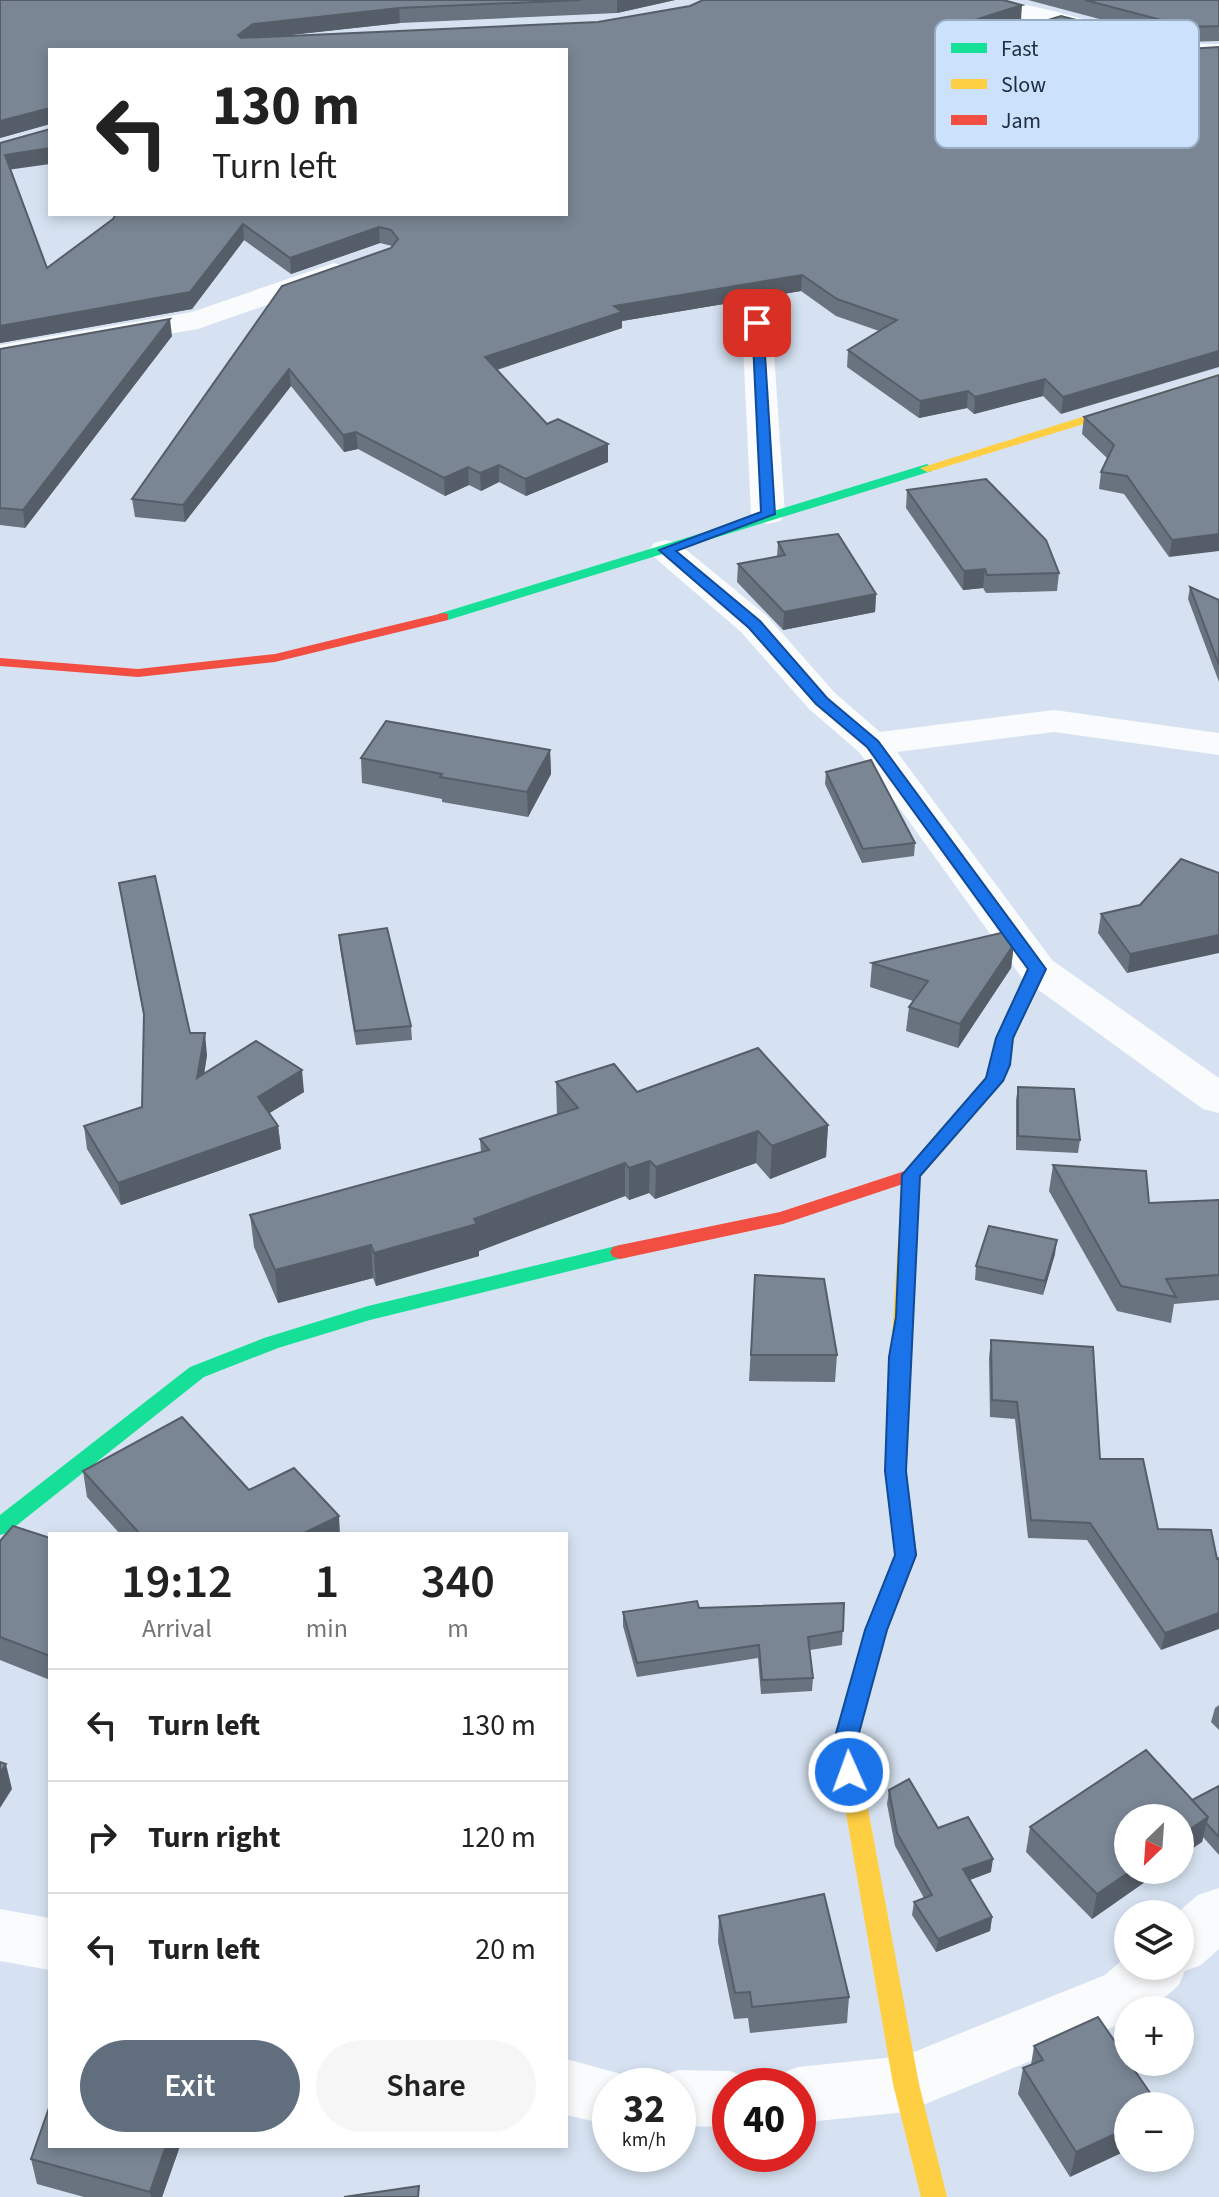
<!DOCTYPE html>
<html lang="en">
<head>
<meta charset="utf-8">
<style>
	:root { --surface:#fff; --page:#f6f6f6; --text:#222; --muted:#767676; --line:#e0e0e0; --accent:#606e7e }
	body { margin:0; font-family:"Source Sans 3",sans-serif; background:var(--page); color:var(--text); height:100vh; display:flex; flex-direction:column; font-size:30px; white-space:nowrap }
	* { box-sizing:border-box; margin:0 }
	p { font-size:26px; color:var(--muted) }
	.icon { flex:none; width:44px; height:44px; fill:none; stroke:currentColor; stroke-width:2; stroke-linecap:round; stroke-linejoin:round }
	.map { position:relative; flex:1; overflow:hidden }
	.sheet { position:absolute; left:48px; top:1532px; width:520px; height:616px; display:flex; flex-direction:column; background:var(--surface); border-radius:0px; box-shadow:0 4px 12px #0003 }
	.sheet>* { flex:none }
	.banner { position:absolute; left:48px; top:48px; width:520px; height:168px; border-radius:0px; box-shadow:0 4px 12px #0003; background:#fff; color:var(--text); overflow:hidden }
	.needle { width:52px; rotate:205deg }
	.fabs { position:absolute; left:1114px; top:1804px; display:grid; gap:16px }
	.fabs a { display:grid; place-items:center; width:80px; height:80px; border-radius:50%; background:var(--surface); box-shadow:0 4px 12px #0003; font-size:40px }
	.speed { position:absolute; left:592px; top:2068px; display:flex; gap:16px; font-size:40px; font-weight:700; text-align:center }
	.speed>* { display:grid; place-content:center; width:104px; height:104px; border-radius:50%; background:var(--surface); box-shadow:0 4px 12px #0003; line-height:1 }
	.speed small { font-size:20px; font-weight:400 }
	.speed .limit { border:12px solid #d22; background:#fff; color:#111 }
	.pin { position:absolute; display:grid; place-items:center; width:68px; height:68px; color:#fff; margin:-34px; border-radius:16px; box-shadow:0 4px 12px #0006 }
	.me { position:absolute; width:88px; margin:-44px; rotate:358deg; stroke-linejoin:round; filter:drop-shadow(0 0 6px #0008) }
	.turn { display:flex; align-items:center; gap:28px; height:168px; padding:0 32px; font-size:36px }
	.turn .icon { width:104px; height:104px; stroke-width:2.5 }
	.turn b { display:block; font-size:56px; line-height:68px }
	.eta { display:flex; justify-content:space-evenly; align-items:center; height:136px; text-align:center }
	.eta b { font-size:48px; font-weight:600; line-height:56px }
	.button { display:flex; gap:16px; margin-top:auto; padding:16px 32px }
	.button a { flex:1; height:92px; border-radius:48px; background:var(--accent); color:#fff; font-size:32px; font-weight:600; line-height:92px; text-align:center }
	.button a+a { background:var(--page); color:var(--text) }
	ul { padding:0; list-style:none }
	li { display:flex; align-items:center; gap:24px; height:112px; padding:0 32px; border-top:2px solid var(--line) }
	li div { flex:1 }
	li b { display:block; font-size:30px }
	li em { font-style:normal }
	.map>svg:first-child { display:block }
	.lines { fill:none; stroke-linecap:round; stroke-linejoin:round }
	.street { fill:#f9fbfd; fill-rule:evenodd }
	.fast { fill:#16e098; fill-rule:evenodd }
	.slow { fill:#ffcf43; fill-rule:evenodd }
	.jam { fill:#f24e42; fill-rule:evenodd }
	.wall { fill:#69737f }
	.shaded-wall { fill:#555e68 }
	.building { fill:#7a8694; stroke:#555e68; stroke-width:2 }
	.route { fill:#1a73e8; stroke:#114b97; stroke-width:2 }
	.key { fill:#cbe1fc; stroke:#98acc4; stroke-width:2 }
	.key-label { font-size:22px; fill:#202f40 }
</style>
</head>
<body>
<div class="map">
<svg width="1219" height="2197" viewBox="0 0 1219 2197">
	<rect width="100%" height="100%" fill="#d6e2f1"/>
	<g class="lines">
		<g class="street">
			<path d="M976 0C1061 0 1134 47 1219 44V60C1142 62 1054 26 979 5Z"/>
			<path d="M334 263 344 266 349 272 344 278 198 329 0 363V345L192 312Z"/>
			<path d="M757 314 768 317 772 323 785 514 780 521 768 524 756 521 751 514 742 323 746 317Z"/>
			<path d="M666 540 678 543 767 616 835 693 880 732 1054 710 1219 733V755L1054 732 897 752 1052 960 1219 1078V1113L1203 1109 1022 978 859 752 809 709 741 632 654 557 649 550 654 543Z"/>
			<path d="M1219 1888V1949L1201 1965 1185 1971 1179 1985 1150 2010H1128V2021L906 2112 798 2123V2086H771L776 2075 798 2067 904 2056 1105 1975 1128 1955V1966H1180V1914H1176L1198 1895Z"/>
			<path d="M0 1909 50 1918V1970L0 1961Z"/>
			<path d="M566 2059 632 2077 636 2086H610V2125L566 2115Z"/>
			<path d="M678 2070 730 2071 752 2079 755 2086H730V2127L678 2126V2086H653L656 2078Z"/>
		</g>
		<g class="fast">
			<path d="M927 464 934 468 932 471 448 620H438L436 617 438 614Z"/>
			<path d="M620 1245 627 1247 630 1252 627 1257 370 1320 278 1348 204 1377 7 1533 0 1535V1515L190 1367 264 1338 368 1306Z"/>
		</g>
		<g class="slow">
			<path d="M1219 374V382L932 471 927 472 920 468Z"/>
			<path d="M1037 964 1046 969 1014 1038 1010 1065 1003 1081 920 1176 912 1338 909 1343H895L892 1338 902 1175 986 1079 992 1065 996 1038 1028 969Z"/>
			<path d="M853 1705 861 1708 864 1714 856 1744 919 2084 947 2197H921L893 2084 834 1744 845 1708Z"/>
		</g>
		<g class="jam">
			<path d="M443 613 448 614V620L275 662 138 677 0 666V658L138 669 275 654Z"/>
			<path d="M911 1169 918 1171 920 1175 918 1179 783 1224 620 1259 613 1257 610 1252 613 1247 620 1245 780 1212Z"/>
			<path d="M902 1331 909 1333 912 1338 905 1471 917 1555 887 1630 864 1714 861 1720 853 1723 845 1720 842 1714 865 1630 895 1555 885 1471 892 1338 895 1333Z"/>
		</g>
	</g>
	<g class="wall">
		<path d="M0 0H675L617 13 400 23 279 36 1021 20 943 45 1188 49 1061 414 1043 396 974 414 967 408 919 418 847 367 848 350 879 331 836 316 801 291 622 321V328L497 370 547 424 608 462 526 496 499 482 481 491 469 485 445 496 358 449 344 452 291 386 185 522 135 517 132 499 392 246 380 243 291 274 244 240 192 309 0 343V143L47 268 113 219 566 214 50 124 0 138Z"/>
		<path d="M1028 0H1219V41L1186 42Z"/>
		<path d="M172 336 25 528 0 525V349Z"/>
		<path d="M1219 375 1169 557 1124 494 1099 489 1101 472 1107 458 1082 434 1084 417Z"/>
		<path d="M907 490 1059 573 1057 591 986 593 983 588 963 590 906 508Z"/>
		<path d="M778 542 876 594 875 612 783 630 737 582 738 564 777 557Z"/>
		<path d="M1190 587 1219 600V682L1188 599Z"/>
		<path d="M550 750 551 774 528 817 442 802V799L362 783 361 758Z"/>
		<path d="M826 772 915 843 914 856 862 863 825 784Z"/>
		<path d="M119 883 190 1033 207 1055 204 1074 304 1092 269 1113 278 1126 281 1149 121 1205 87 1149 84 1126 142 1107 144 1019Z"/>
		<path d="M1140 905 1127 973 1098 933 1101 914Z"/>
		<path d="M339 935 411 1026 412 1040 356 1045 340 948Z"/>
		<path d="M1014 944 1011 968 958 1048 906 1031 909 1007 913 1001 870 987 872 963Z"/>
		<path d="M556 1082 637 1092 828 1125 826 1157 770 1179 756 1163 655 1199 649 1193 629 1200 625 1196 479 1251V1256L376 1286 373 1278 278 1303 254 1247 250 1215 481 1153 480 1139 557 1115Z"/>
		<path d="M1018 1087 1080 1140 1078 1153 1016 1150V1100Z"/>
		<path d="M1053 1165 1149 1203 1219 1200V1300L1174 1304 1171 1323 1117 1311 1049 1191Z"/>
		<path d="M1055 1254 1043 1295 975 1280 976 1266Z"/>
		<path d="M755 1275 837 1355 835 1382 749 1381Z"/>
		<path d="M991 1340 1100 1459 1158 1529 1211 1530 1161 1650 1087 1540 1028 1538 1015 1419 990 1417 989 1358Z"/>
		<path d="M83 1471 249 1490 340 1534H120L87 1497Z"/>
		<path d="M50 1538V1680L0 1660V1541Z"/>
		<path d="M844 1603 842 1645 810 1650 813 1678 812 1691 761 1694 758 1658 637 1677 623 1626V1612L699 1608Z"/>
		<path d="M1219 1705V1730L1211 1722 1215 1708Z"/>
		<path d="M1219 1786V1855L1203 1837 1202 1842 1128 1870H1162L1092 1919 1026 1852 1030 1827 1192 1800Z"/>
		<path d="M889 1790 938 1828 991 1872 970 1880 992 1917 990 1931 936 1952 912 1915 914 1902 924 1898 895 1846 887 1804Z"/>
		<path d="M719 1916 849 1997 847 2023 750 2033 748 2018 734 2019 718 1942Z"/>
		<path d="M1034 2046 1128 2061 1070 2177 1018 2094 1023 2068 1031 2065Z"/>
		<path d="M50 2146H180L162 2197H84L37 2184 31 2159Z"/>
	</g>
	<g class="shaded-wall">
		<path d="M617 0H675L617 13Z"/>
		<path d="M1022 5 1021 20 942 45 937 38 943 30Z"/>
		<path d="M399 8 400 23 255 39 239 50 238 35 253 24Z"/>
		<path d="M50 108V124L0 138V121Z"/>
		<path d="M50 148V164L7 170 5 155Z"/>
		<path d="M243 224 244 240 192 309 0 343V326Z"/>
		<path d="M379 227 380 243 291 274 290 258Z"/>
		<path d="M802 275 801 291 622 321V328L486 373 485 357 614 306Z"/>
		<path d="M170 319 172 336 25 528 23 510Z"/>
		<path d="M1219 351V367L1061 414 1063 397Z"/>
		<path d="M289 369 291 386 185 522 183 505Z"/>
		<path d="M1045 379 1043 396 974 414 975 397Z"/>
		<path d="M968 391 967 408 919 418 920 401Z"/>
		<path d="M356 432 358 449 344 452 343 435Z"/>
		<path d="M608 444V462L526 496 525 479Z"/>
		<path d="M499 465V482L481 491 480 473Z"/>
		<path d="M468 467 469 485 445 496 444 478Z"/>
		<path d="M1219 534V551L1169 557 1172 540Z"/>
		<path d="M985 569 983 588 963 590 964 571Z"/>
		<path d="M876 594 875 612 783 630 784 612Z"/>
		<path d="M550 750 551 774 528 817 527 792Z"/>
		<path d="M1219 935V953L1127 973 1130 954Z"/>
		<path d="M1014 944 1011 968 958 1048 960 1024Z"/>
		<path d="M205 1033 207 1055 200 1100 197 1078Z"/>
		<path d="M302 1070 304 1092 260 1119 258 1097Z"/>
		<path d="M828 1125 826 1157 770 1179 772 1146Z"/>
		<path d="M278 1126 281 1149 121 1205 118 1183Z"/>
		<path d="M758 1131 756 1163 655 1199 656 1167Z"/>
		<path d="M650 1161 649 1193 629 1200V1168Z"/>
		<path d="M625 1163V1196L479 1251V1256L376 1286 374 1253 474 1219Z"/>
		<path d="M1057 1240 1055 1254 1043 1295 1045 1281Z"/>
		<path d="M371 1245 373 1278 278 1303 275 1270Z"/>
		<path d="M339 1516 340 1534H302Z"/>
		<path d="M1219 1613V1629L1161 1650 1165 1633Z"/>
		<path d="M6 1764 12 1789 0 1808V1773Z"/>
		<path d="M1208 1817 1202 1842 1180 1857V1836Z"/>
		<path d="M993 1859 991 1872 961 1883 963 1869Z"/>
		<path d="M1132 1870H1162L1092 1919 1097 1894Z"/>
		<path d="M992 1917 990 1931 936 1952 938 1939Z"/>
		<path d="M1128 2128V2150L1070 2177 1076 2152Z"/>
		<path d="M166 2146H180L162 2197H151L150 2192Z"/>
	</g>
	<g class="building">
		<path d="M0 0H581L399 8 253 24 238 35 241 38 598 22 690 6 703 0H1003L1022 5 943 30 937 38 942 45 963 46 1061 16 1188 49 1219 47V351L1063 397 1045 379 975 397 968 391 920 401 848 350 897 320 837 299 802 275 614 306 622 312 485 357 547 424 558 419 608 444 525 479 499 465 480 473 468 467 444 478 356 432 343 435 289 369 183 505 132 499 282 286 391 248 398 239 391 230 379 227 290 258 243 224 190 292 0 326V143L50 129V148L5 155 47 268 113 219 116 214H566V50H50V115V108L0 121Z"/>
		<path d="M1085 0H1219V26L1188 27Z"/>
		<path d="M170 319 23 510 0 508V349Z"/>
		<path d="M1219 375V534L1172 540 1127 476 1101 472 1114 445 1084 417Z"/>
		<path d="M986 479 1046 540 1059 573 987 575 985 569 964 571 907 490Z"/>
		<path d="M838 534 876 594 784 612 738 564 785 555 778 542Z"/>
		<path d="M1190 587 1219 600V665Z"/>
		<path d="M386 721 550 750 527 792 440 777 442 774 361 758Z"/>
		<path d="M871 760 915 843 863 849 826 772Z"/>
		<path d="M1181 859 1219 873V935L1130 954 1101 914 1140 905Z"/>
		<path d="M155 876 190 1033H205L197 1078 256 1041 302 1070 258 1097 278 1126 118 1183 84 1126 142 1107 144 1014 119 883Z"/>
		<path d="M387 928 411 1026 355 1031 339 935Z"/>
		<path d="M1005 932 1014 944 960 1024 909 1007 928 981 872 963Z"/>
		<path d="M758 1048 828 1125 772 1146 758 1131 656 1167 650 1161 629 1168 625 1163 474 1219 477 1224 374 1253 371 1245 275 1270 250 1215 489 1150 480 1139 578 1108 556 1082 614 1064 637 1092Z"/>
		<path d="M1018 1087 1074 1089 1080 1140 1018 1136Z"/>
		<path d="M1053 1165 1146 1171 1149 1203 1219 1200V1275L1166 1279 1176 1297 1121 1286Z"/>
		<path d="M989 1226 1057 1240 1045 1281 976 1266Z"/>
		<path d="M755 1275 824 1279 837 1355H751Z"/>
		<path d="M991 1340 1093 1347 1100 1459H1143L1158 1529 1211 1530 1217 1559 1219 1558V1613L1165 1633 1090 1523 1031 1520 1017 1402 992 1400Z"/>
		<path d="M182 1417 249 1490 294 1468 339 1516 302 1534H140L83 1471Z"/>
		<path d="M13 1526 50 1538V1656L0 1637V1541Z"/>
		<path d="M697 1601 699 1608 844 1603 843 1631 808 1637 813 1678 762 1680 759 1645 637 1663 623 1612Z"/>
		<path d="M1146 1750 1208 1817 1180 1836V1818H1128V1870H1132L1097 1894 1030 1827Z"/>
		<path d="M0 1762 6 1764 0 1773Z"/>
		<path d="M909 1779 938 1828 968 1817 993 1859 963 1869 992 1917 938 1939 914 1902 932 1895 897 1833 889 1790Z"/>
		<path d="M1219 1786V1837L1206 1823 1208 1817 1192 1800Z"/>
		<path d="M824 1894 849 1997 752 2007 750 1992 735 1993 719 1916Z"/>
		<path d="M1098 2017 1159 2106H1128V2128L1076 2152 1023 2068 1043 2060 1034 2046Z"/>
		<path d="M50 2105V2146H166L150 2192 31 2159Z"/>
		<path d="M419 2186 418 2197H344Z"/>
	</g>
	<path class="route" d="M752 321 763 323 775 514 676 551 760 621 827 698 878 741 1046 969 1013 1038 1010 1065 1003 1081 920 1176 906 1471 916 1555 887 1630 856 1744 861 1772 858 1779 849 1782 841 1779 833 1744 865 1630 895 1555 885 1471 889 1357 896 1317 902 1175 986 1078 996 1038 1028 969 867 747 816 704 749 628 659 550 761 512Z"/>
	<rect x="935" y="20" width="264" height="128" rx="12" class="key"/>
	<rect x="951" y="43" width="36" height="10" fill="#16e098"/>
	<rect x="951" y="79" width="36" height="10" fill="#ffcf43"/>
	<rect x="951" y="115" width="36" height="10" fill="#f24e42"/>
	<g class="key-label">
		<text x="1001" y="56">Fast</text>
		<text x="1001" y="92">Slow</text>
		<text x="1001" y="128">Jam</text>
	</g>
</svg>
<div class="fabs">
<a><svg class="needle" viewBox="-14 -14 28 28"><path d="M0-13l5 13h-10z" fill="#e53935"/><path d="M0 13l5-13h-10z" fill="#767676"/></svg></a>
<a><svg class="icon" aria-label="layers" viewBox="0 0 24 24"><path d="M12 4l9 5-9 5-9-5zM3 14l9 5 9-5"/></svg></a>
<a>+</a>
<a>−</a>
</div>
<div class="speed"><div>32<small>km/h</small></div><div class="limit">40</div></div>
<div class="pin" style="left:757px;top:323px;background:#d93025"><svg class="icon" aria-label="arrive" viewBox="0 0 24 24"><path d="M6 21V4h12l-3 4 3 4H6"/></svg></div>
<svg class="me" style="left:849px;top:1772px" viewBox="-20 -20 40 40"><circle r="17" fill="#1a73e8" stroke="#fff" stroke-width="3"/><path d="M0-11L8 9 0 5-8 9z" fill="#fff"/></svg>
<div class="banner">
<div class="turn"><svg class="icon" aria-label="left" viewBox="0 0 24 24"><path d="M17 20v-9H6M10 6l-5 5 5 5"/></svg><div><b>130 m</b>Turn left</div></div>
</div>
<section class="sheet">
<div class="eta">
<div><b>19:12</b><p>Arrival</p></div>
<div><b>1</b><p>min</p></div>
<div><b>340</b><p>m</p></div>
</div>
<ul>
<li><svg class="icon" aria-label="left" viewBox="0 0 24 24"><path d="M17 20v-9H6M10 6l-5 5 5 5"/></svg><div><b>Turn left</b></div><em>130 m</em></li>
<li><svg class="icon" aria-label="right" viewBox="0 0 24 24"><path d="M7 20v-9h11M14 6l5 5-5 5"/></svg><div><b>Turn right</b></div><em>120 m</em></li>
<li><svg class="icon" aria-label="left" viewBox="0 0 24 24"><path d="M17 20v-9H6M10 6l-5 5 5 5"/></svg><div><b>Turn left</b></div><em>20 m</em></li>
</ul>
<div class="button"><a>Exit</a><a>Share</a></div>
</section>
</div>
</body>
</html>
